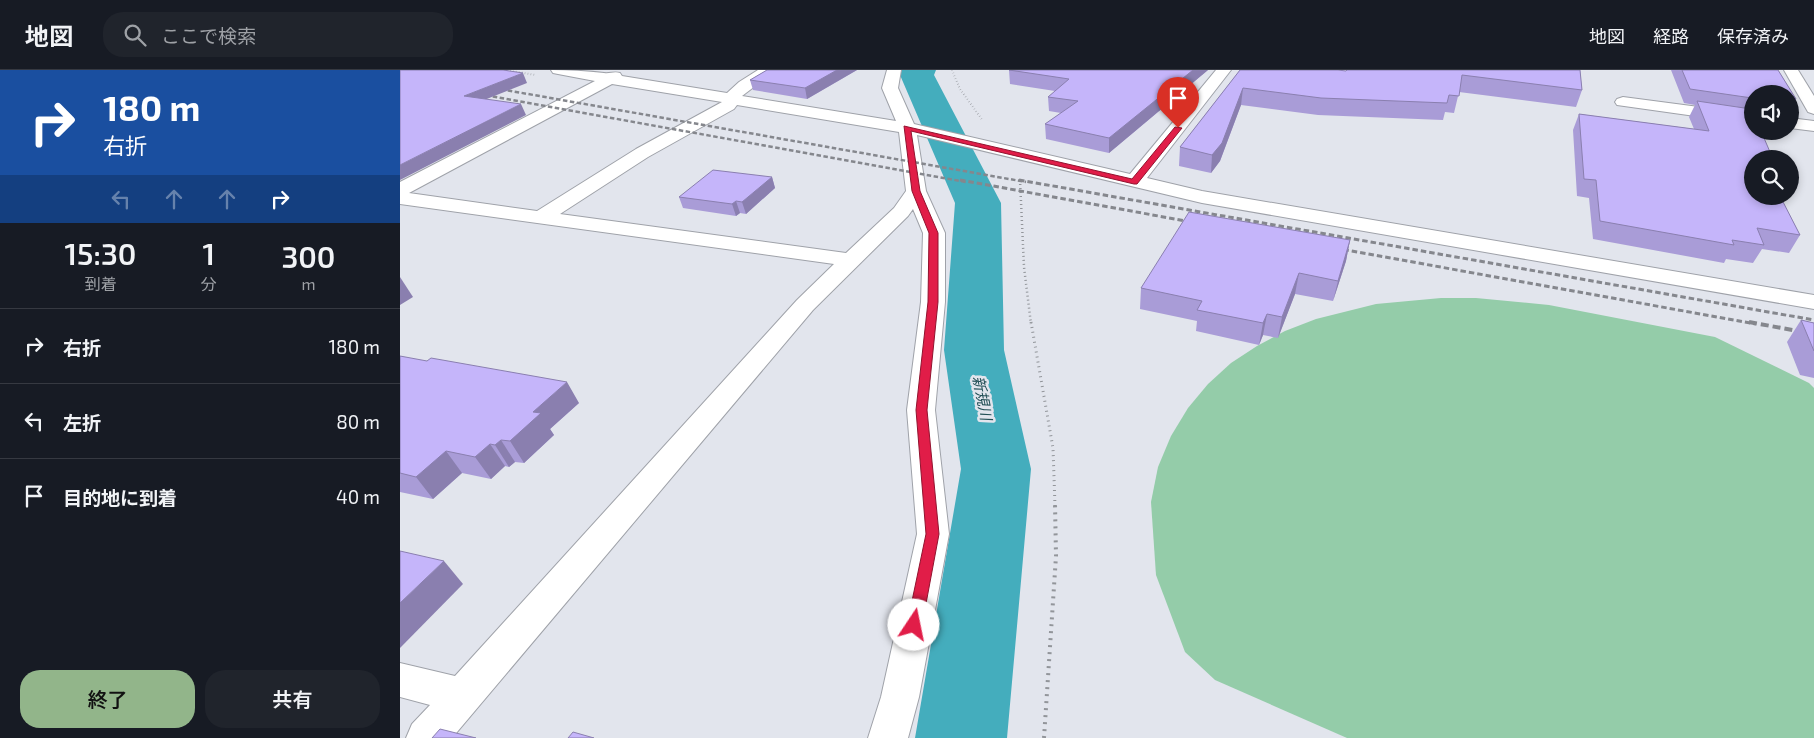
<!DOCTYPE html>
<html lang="ja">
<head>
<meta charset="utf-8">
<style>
	:root { --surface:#171b24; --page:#20242c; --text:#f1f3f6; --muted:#9ea1a6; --line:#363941; --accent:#92b58a }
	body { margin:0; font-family:"Exo 2","Noto Sans JP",sans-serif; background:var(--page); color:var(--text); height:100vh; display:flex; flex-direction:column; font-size:19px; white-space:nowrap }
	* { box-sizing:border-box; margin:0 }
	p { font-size:16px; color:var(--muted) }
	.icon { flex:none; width:28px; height:28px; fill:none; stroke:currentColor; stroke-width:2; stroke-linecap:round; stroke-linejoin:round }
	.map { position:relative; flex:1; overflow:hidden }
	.side { display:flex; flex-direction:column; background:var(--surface); width:400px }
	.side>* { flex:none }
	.guide { background:#1a4fa0; color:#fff; overflow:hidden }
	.buttons { position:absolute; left:1344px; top:15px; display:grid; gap:10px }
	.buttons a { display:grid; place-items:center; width:55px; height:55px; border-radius:50%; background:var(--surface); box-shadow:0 2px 8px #0003; font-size:25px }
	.pin { position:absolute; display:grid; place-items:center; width:42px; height:42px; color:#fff; margin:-51px -21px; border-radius:50% 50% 50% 0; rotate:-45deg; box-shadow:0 0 5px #0007 }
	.pin .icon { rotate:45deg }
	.me { position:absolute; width:55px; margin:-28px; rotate:11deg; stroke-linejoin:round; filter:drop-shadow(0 0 4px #0008) }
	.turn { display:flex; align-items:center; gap:18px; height:105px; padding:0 20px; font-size:22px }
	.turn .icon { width:65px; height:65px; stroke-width:2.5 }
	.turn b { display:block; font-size:35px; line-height:42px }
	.lanes { display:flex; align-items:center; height:48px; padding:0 20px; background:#0003; justify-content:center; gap:25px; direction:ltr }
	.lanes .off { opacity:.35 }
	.eta { display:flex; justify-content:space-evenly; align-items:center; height:85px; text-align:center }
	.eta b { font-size:30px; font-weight:600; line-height:35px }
	.button { display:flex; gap:10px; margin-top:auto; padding:10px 20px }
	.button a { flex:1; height:58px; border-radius:20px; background:var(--accent); color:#111; font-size:20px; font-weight:600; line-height:58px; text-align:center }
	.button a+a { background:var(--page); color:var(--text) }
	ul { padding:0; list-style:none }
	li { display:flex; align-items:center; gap:15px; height:75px; padding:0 20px; border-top:1px solid var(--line) }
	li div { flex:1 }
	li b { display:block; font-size:19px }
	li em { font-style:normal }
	header { display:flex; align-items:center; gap:30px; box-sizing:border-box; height:70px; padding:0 25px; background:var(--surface); border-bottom:1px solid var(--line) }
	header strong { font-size:24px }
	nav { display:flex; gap:28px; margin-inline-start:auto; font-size:18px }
	.search { width:350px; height:45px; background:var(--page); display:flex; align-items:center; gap:12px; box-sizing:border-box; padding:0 18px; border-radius:20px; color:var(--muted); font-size:19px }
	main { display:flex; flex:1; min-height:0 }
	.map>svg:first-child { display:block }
	.green { fill:#94cca9 }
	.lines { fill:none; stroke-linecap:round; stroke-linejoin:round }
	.river { fill:#44adbd; fill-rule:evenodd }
	.minor-casing { stroke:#9fa2a9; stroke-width:2 }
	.path-far3 { stroke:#92959a; stroke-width:2; stroke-dasharray:0.5 2.5; stroke-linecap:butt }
	.path-far2 { stroke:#92959a; stroke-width:2.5; stroke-dasharray:1 3; stroke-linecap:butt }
	.path-far1 { stroke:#92959a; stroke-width:3; stroke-dasharray:1 4; stroke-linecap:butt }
	.path { stroke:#92959a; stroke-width:4; stroke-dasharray:2 5; stroke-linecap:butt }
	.minor { fill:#fff; fill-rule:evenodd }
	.rail-far2 { stroke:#85878d; stroke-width:2.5; stroke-dasharray:4.5 2.5; stroke-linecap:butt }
	.rail-far1 { stroke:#85878d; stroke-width:3; stroke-dasharray:5.5 3; stroke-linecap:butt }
	.rail { stroke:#85878d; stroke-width:4; stroke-dasharray:8 4; stroke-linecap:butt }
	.wall { fill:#a99cd7 }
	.shaded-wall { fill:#8a7faf }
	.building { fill:#c5b5fa; stroke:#8a7faf }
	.route { fill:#e11d48; stroke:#92132f }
	.labels { text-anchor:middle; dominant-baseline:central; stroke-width:5; stroke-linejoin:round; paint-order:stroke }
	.water-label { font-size:15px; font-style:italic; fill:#224f56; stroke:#e2e5ed }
</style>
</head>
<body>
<header>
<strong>地図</strong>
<div class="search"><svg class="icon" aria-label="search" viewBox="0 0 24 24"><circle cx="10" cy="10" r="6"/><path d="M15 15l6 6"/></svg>ここで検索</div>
<nav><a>地図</a><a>経路</a><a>保存済み</a></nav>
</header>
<main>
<section class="side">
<div class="guide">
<div class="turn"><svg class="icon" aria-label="right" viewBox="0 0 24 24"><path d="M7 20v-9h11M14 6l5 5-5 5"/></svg><div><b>180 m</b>右折</div></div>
<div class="lanes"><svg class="icon off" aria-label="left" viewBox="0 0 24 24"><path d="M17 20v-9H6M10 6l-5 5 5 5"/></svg><svg class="icon off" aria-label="ahead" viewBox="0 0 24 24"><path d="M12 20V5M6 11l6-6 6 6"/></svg><svg class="icon off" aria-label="ahead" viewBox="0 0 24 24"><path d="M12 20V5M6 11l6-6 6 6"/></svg><svg class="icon" aria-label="right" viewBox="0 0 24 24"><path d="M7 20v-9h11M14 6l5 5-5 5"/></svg></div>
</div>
<div class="eta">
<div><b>15:30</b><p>到着</p></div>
<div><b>1</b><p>分</p></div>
<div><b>300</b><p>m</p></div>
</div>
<ul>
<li><svg class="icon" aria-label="right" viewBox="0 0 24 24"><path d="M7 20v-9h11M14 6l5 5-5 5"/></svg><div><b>右折</b></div><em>180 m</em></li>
<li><svg class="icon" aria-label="left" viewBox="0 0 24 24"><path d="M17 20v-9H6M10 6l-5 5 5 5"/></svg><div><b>左折</b></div><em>80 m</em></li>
<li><svg class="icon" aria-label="arrive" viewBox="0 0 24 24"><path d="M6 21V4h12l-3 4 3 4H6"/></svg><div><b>目的地に到着</b></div><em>40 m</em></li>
</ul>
<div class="button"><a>終了</a><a>共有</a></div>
</section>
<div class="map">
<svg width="1414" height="668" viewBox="0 0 1414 668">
	<rect width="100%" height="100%" fill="#e2e5ed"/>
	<path class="green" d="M1041 228H1076L1149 235 1315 267 1409 313 1414 318V668H947L815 610 785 582 756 505 751 432 758 397 771 366 788 338 808 314 831 293 857 276 885 261 916 249 976 234Z"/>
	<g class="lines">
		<path class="river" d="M502 0H536L534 5 601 133 604 280 631 399 607 668H515L561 399 544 280 555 133 500 5Z"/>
		<defs>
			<g id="minor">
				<path d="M151 0C169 0 186 1 204 3 210 4 214 1 220 3L222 6 327 23 339 12 358 0H376L342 26 496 51 482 18 487 0H501L498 18 514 54 730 104 816 0H831L747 108 802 121 1414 225V239L802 133 517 65 526 121 545 163V232L535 340 549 464 519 627 508 668H468L481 627 517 464 507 340 521 232 523 163 513 139 508 146 413 240 52 668H6L12 654 30 635 0 627V593L55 606 397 230 434 194 0 134V112L195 11 158 4 153 3ZM212 14 322 32 236 79 137 141 9 123ZM337 35 499 62 506 121 494 138 446 183 160 144 248 87 334 39Z"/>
				<path d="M1384 0H1398L1414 26V44L1408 42Z"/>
				<path d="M1223 27 1352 44V54L1217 35 1215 32 1217 29Z"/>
				<path d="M1390 48 1414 51V61L1390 58Z"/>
			</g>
		</defs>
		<use href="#minor" class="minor-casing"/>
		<g class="path-far3">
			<path d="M104 0 136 5"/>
			<path d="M552 0 560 19 583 51"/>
			<path d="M620 109V112"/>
		</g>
		<path class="path-far2" d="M620 110 624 197 631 254"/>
		<path class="path-far1" d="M631 252 653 378 655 436"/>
		<path class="path" d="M644 668 656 486 655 434"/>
		<use href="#minor" class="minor"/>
		<g class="rail-far2">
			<path d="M94 18 626 112"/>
			<path d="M79 24 566 112"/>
		</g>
		<g class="rail-far1">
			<path d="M560 110 797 153"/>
			<path d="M619 110 1414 250"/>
			<path d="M935 178 1356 254"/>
		</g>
		<path class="rail" d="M1349 252 1414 264"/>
	</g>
	<g class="wall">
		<path d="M367 0H457L407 29 353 20 350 10Z"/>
		<path d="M609 0H808L709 83 646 69 645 54 661 43 649 41 648 27 655 21 610 14Z"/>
		<path d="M840 0 946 1 1180 0 1182 20 1176 37 1059 22 1054 43 1045 42 1043 50 918 45 841 35 820 91 811 103 779 96 780 77Z"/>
		<path d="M1271 0H1378L1396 29 1390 40V24H1352V126H1387L1383 132 1400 165 1389 183 1362 179 1353 193 1326 189 1324 193 1193 169 1189 128 1177 126 1173 60 1179 44 1294 59 1289 47 1295 35 1284 33Z"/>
		<path d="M372 107 375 118 346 144 340 143 336 146 283 138 279 127Z"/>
		<path d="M950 170 946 191 933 231 895 224 878 268 863 265 859 275 796 261 797 251 740 239 741 218Z"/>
		<path d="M1401 250 1414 253V308L1400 305 1387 272Z"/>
		<path d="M0 286 179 333 150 359 154 365 124 393 115 392 109 397 105 396 91 409 62 403 33 429 0 422Z"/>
	</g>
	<g class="shaded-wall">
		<path d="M437 0H457L407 29 405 18Z"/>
		<path d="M793 0H808L709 83V68Z"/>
		<path d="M123 3 127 13 69 36 64 26Z"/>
		<path d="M843 18 841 35 820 91 811 103 812 85Z"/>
		<path d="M121 34 126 45 0 110V95Z"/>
		<path d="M372 107 375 118 346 144 342 132Z"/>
		<path d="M336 131 340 143 336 146 332 134Z"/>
		<path d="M950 170 946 191 933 231 938 211Z"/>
		<path d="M899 203 895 224 878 268 882 247Z"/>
		<path d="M0 207 13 227 0 235Z"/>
		<path d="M867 244 863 265 859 275 863 253Z"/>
		<path d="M167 312 179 333 150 359 154 365 124 393 110 371 133 342Z"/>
		<path d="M101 370 115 392 109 397 95 375Z"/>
		<path d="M90 374 105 396 91 409 75 387Z"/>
		<path d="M46 381 62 403 33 429 16 407Z"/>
		<path d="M44 491 63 514 0 578V533Z"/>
	</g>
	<g class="building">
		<path d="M0 0H103L123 3 64 26 121 34 0 95Z"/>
		<path d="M367 0H437L405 18 350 10Z"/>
		<path d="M609 0H793L709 68 645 54 678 31 648 27 669 9Z"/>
		<path d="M840 0H938L946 1 947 0H1180L1182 20 1062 5 1059 26 1049 25 1047 33 921 28 843 18 822 73 812 85 780 77Z"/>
		<path d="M1282 0H1378L1396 29 1390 28V24H1352V28L1290 19Z"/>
		<path d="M1297 31 1351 39 1352 43V61H1361L1373 89H1352V126H1380L1400 165 1357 158 1364 175 1332 170 1334 175 1200 151 1196 110 1184 109 1179 44 1309 61Z"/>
		<path d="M313 100 372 107 342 132 336 131 332 134 279 127Z"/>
		<path d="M789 142 950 170 938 211 899 203 882 247 867 244 863 253 797 240 802 231 741 218Z"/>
		<path d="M1401 250 1414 253V281Z"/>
		<path d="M0 286 27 291 31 288 167 312 133 342 141 343 110 371 101 370 95 375 90 374 75 387 46 381 16 407 0 403Z"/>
		<path d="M0 481 44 491 0 533Z"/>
		<path d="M40 659 76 668H32Z"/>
		<path d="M173 662 194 668H168Z"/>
	</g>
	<path class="route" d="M504 56 732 109 775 57 782 58 737 114H734L511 61 520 121 538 163V232L527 340 539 464 522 555 520 559 514 561 509 559 507 555 526 464 516 340 528 232 529 163 512 121Z"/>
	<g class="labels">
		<g class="water-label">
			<text transform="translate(583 328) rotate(79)">新規川</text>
		</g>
	</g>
</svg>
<div class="buttons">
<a><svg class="icon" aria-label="sound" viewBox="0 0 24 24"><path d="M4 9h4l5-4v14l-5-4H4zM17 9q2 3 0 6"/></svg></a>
<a><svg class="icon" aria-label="search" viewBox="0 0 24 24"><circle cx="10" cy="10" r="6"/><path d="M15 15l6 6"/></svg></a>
</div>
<div class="pin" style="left:778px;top:58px;background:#d93025"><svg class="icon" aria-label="arrive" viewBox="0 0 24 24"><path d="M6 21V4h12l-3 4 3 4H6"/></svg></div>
<svg class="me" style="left:514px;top:555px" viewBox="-20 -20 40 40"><circle r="19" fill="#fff"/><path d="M0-13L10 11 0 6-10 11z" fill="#e11d48"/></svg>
</div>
</main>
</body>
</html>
